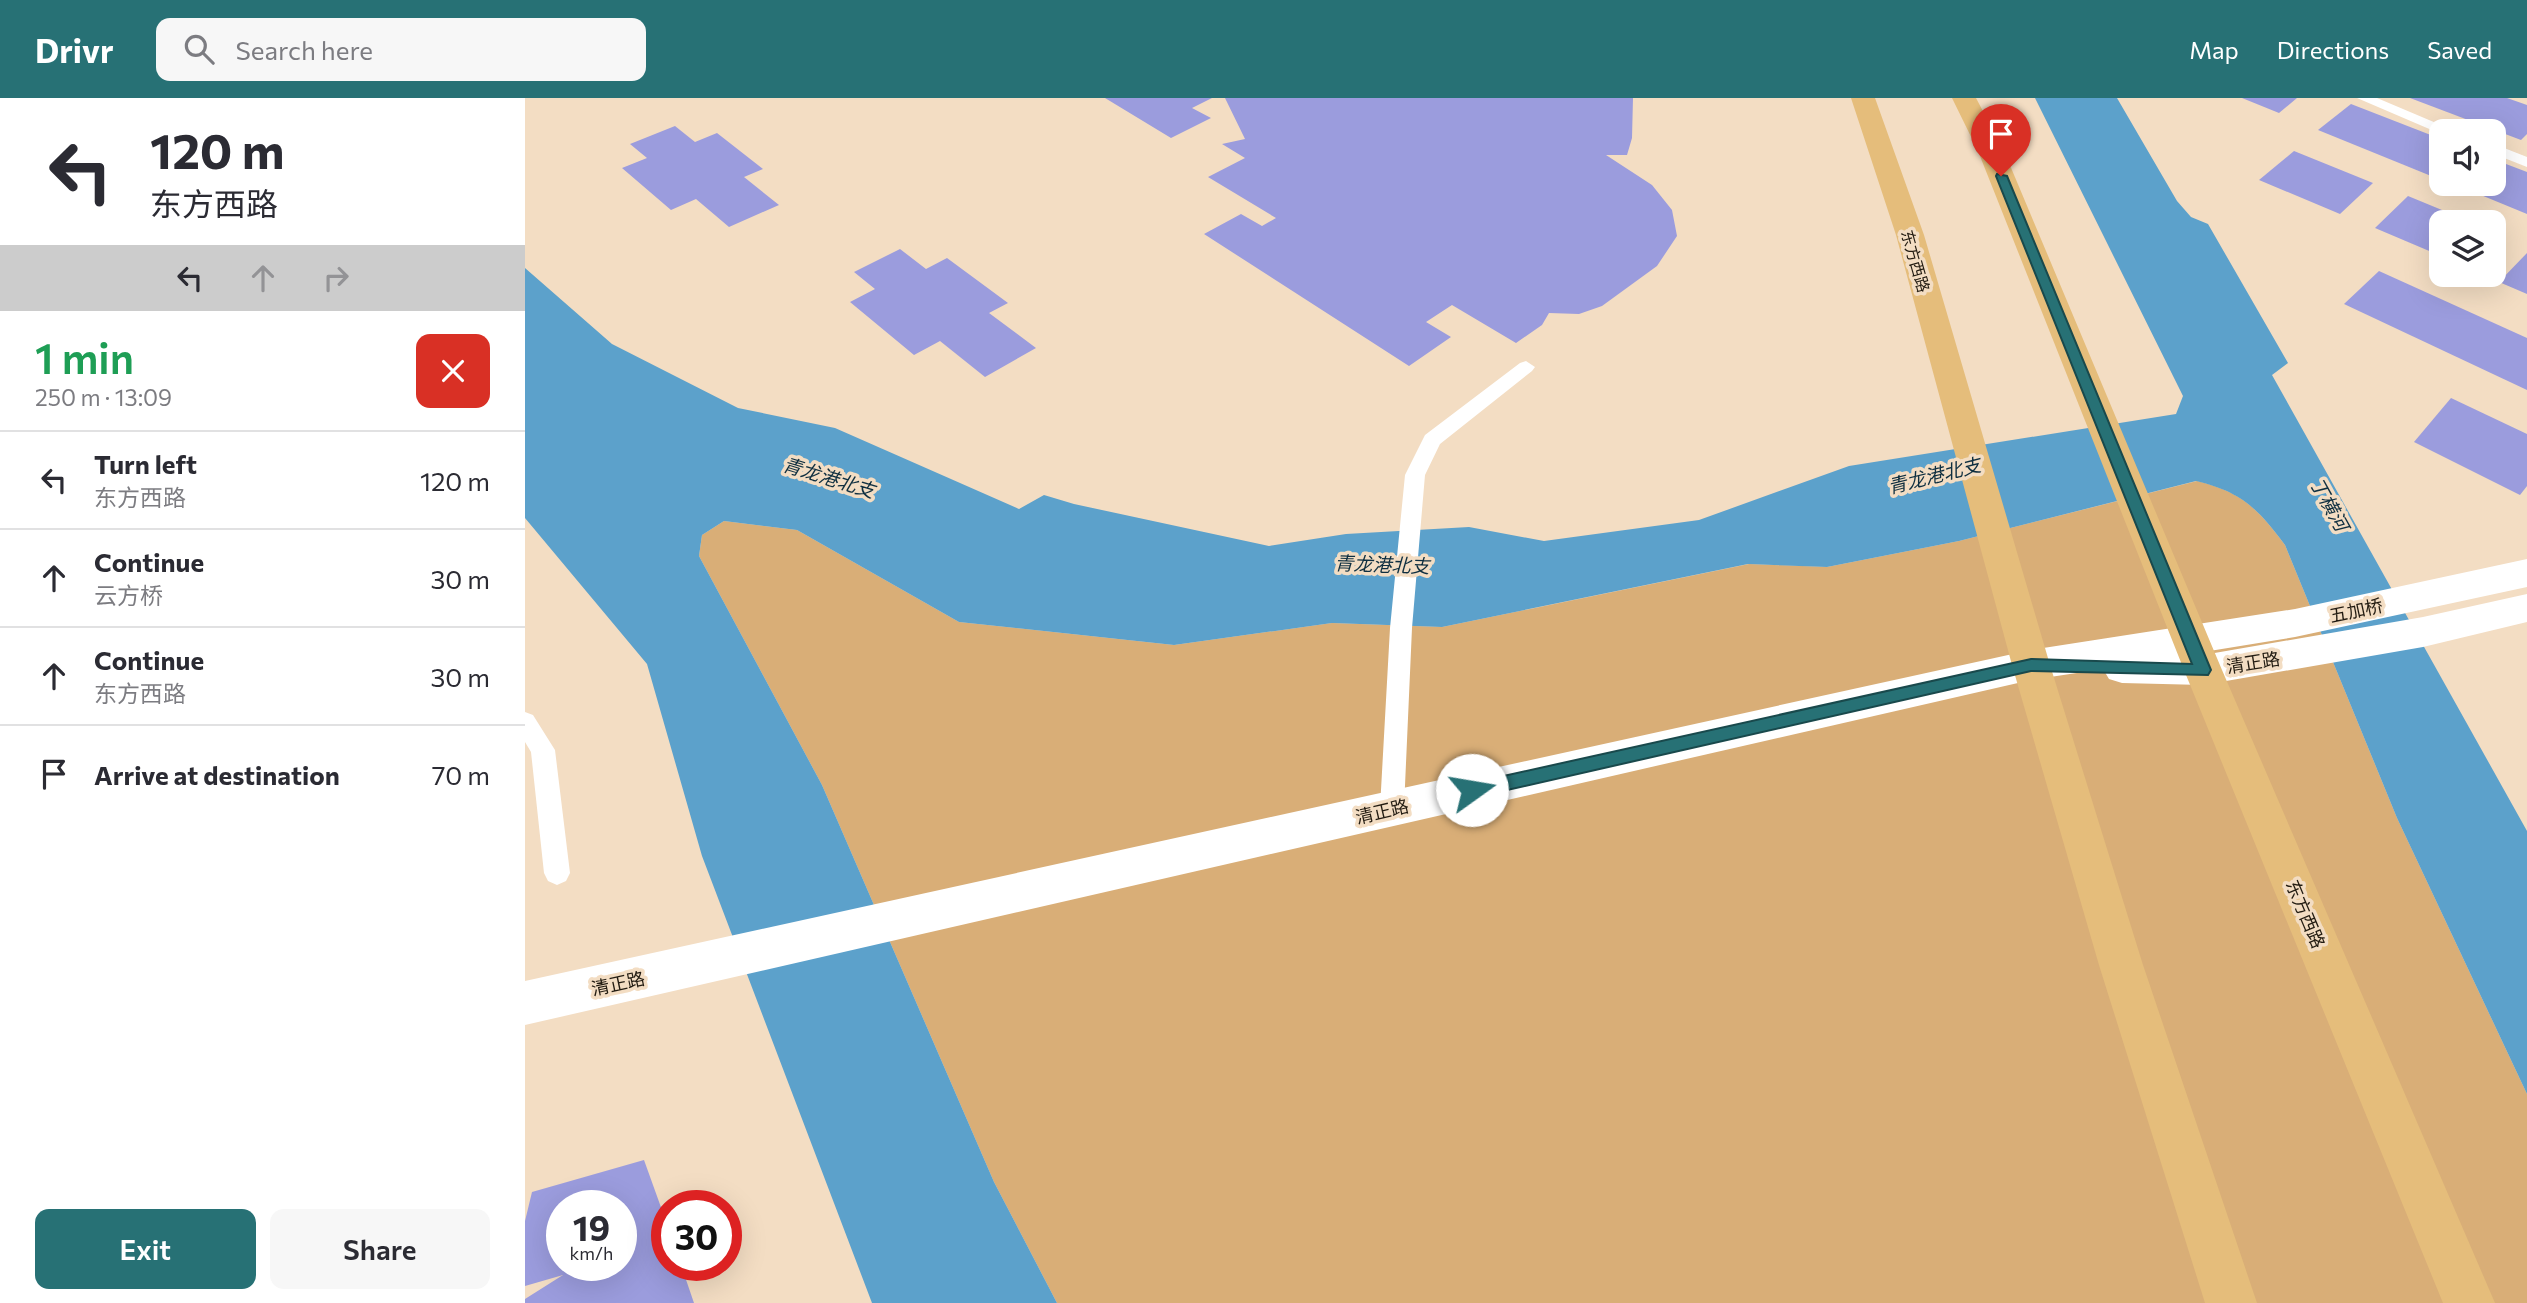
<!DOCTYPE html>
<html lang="en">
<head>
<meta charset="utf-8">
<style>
	:root { --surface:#fff; --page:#f7f7f7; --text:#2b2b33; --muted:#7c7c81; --line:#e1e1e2; --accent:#277175 }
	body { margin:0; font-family:Commissioner,"Noto Sans SC",sans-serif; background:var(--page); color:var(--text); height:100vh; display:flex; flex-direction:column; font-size:26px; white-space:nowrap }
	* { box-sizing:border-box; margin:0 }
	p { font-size:23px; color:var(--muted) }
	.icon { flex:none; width:38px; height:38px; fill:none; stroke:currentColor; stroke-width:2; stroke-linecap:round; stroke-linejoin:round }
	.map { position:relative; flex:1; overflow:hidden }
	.details { display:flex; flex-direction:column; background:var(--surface); width:525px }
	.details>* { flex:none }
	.top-card { background:#fff; color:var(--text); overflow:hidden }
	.tools { position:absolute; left:1904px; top:21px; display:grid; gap:14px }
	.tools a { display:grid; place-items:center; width:77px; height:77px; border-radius:14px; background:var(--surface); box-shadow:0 7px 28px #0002; font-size:35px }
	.speed { position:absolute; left:21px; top:1092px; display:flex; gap:14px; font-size:35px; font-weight:700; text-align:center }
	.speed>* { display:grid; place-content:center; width:91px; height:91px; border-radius:50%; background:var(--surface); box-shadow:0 7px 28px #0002; line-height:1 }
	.speed small { font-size:18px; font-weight:400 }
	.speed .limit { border:10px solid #d22; background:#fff; color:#111 }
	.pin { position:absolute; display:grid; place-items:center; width:60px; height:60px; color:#fff; margin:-72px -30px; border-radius:50% 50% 50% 0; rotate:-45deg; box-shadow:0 0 7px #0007 }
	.pin .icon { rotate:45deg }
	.me { position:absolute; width:77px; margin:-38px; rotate:77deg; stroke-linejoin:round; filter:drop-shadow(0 0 5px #0008) }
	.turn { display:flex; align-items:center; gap:24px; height:147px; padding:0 35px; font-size:32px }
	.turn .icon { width:91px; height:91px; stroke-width:2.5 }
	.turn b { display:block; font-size:49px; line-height:60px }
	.lanes { display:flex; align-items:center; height:66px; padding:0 35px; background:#0003; justify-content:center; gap:35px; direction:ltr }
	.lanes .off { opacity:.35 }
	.round { display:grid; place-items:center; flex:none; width:74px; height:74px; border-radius:14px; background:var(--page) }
	.summary { display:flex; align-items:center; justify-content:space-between; height:119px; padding:0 35px }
	h1 { font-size:42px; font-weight:600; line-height:52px; color:#1e9e55 }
	.cta { display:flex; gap:14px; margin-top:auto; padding:14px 35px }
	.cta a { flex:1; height:80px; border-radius:14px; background:var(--accent); color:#fff; font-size:28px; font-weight:600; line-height:80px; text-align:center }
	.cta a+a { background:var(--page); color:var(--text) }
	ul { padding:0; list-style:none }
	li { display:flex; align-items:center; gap:21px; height:98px; padding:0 35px; border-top:2px solid var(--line) }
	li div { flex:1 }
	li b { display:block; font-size:26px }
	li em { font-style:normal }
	header { display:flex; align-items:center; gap:42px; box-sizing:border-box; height:98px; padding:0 35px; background:var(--accent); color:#fff }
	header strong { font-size:33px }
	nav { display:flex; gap:38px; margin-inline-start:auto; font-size:24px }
	.search { width:490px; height:63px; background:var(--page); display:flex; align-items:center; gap:18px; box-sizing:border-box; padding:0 24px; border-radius:14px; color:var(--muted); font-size:26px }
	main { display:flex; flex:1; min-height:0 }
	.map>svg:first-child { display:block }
	.green { fill:#d9ae77 }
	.water { fill:#5ca1cb }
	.building { fill:#9b9cdd; fill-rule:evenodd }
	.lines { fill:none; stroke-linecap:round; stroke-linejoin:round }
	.service { fill:#fff; fill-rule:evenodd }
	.minor { fill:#fff; fill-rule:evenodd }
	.tertiary { fill:#fff; fill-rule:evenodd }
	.primary { fill:#e5bd7b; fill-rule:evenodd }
	.route { fill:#277175; stroke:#19494c; stroke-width:2 }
	.labels { text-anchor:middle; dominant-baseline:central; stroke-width:7; stroke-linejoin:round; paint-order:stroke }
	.far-street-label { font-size:16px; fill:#221b11; stroke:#f3ddc3 }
	.street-label { font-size:18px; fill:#221b11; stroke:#f3ddc3 }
	.water-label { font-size:19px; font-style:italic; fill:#0f2f40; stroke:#f3ddc3 }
</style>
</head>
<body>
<header>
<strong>Drivr</strong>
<div class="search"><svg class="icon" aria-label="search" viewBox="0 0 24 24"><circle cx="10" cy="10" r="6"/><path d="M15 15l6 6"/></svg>Search here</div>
<nav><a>Map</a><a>Directions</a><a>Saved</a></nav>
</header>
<main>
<section class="details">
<div class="top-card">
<div class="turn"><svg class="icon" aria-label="left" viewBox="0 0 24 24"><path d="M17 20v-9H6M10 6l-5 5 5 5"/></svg><div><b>120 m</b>东方西路</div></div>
<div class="lanes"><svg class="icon" aria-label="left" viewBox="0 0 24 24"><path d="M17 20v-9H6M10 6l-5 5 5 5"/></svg><svg class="icon off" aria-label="ahead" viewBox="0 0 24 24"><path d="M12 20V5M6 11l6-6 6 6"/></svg><svg class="icon off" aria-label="right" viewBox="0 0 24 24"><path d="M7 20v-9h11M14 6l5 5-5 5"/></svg></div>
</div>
<div class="summary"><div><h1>1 min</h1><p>250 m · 13:09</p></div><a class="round" style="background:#d93025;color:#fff"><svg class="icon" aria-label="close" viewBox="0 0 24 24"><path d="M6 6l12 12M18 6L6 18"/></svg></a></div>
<ul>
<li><svg class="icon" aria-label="left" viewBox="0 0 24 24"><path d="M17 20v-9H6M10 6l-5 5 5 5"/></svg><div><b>Turn left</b><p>东方西路</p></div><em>120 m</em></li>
<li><svg class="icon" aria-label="ahead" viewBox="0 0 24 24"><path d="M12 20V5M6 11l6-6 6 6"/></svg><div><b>Continue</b><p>云方桥</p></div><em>30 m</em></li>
<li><svg class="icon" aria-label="ahead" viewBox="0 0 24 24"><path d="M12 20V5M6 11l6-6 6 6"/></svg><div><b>Continue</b><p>东方西路</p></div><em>30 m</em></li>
<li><svg class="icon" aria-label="arrive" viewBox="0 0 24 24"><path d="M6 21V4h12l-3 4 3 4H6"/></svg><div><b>Arrive at destination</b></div><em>70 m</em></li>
</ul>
<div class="cta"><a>Exit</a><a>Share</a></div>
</section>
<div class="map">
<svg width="2002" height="1205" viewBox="0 0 2002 1205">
	<rect width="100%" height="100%" fill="#f3ddc3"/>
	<path class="green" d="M1672 383C1717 394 1733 411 1760 447L1872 720 2002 996V1205H532L469 1084 297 687 174 458 177 437 199 423 272 432 434 524 649 547 807 525 917 529 1224 466 1302 469 1434 443Z"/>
	<path class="water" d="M1510 0H1592L1652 103 1666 119 1683 126 1763 265 1747 277 2002 733V996L1872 720 1760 447C1733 411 1717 394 1671 383L1434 443 1302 469 1223 466 917 529 807 525 649 547 434 524 272 432 199 423 177 437 174 458 297 687 469 1084 532 1205H347L177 758 122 566 0 420V170L87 246 213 310 310 330 494 411 519 397 549 406 744 448 821 436 944 429 1019 443 1174 422 1324 368 1651 316 1658 298Z"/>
	<g class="building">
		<path d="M580 0H687L667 10 686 20 646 40Z"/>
		<path d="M700 0H1108L1107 40 1102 57H1081L1127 87 1147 112 1152 138 1132 168 1077 208 1054 216 1024 215 1017 227 991 245 927 207 901 224 926 239 884 268 679 136 716 116 737 128 751 120 683 79 720 60 697 46 720 41Z"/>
		<path d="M1717 0H1772L1754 15Z"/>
		<path d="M1885 0H1982L2002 7V36L1996 42Z"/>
		<path d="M1826 6 1916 41V82L1793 32Z"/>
		<path d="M150 28 170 44 192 35 238 71 219 79 254 107 204 129 171 101 146 112 97 70 122 60 105 46Z"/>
		<path d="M1769 53 1848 85 1815 116 1734 82Z"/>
		<path d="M1981 66 2002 74V116L1951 95 1961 86H1969V78Z"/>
		<path d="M1883 98 1946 124H1916V158L1850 130Z"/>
		<path d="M375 151 401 171 422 160 483 205 464 215 511 250 460 279 415 243 389 257 325 204 350 191 329 174Z"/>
		<path d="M2002 155V196L1974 184Z"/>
		<path d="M1854 173 2002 240V292L1819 206Z"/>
		<path d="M1926 300 2002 336V388L1995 397 1889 344Z"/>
		<path d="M119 1062 142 1126V1167H156L169 1205H0V1201L38 1177 0 1188V1123L7 1094ZM37 1108H96V1167H37Z"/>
	</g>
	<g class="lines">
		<g class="service">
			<path d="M1832 0H1852L1930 33H1916V36Z"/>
			<path d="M1969 46 2002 59V69L1969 56Z"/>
			<path d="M1001 263 1010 269 1007 273 915 346 900 377 887 530 879 710 876 718 867 721 858 718 855 710 865 530 880 377 900 337 995 265Z"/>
			<path d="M0 614 8 617 30 652 45 775 41 783 32 787 23 783 19 775 6 654 0 644Z"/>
		</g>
		<path class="minor" d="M1506 552 1519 556 1525 567 1519 578 1506 582 0 927V883Z"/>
		<path class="tertiary" d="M2002 461V489L1770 539 1666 556 1678 557 1898 519 2002 496V524L1898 549 1678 587 1597 585 1584 581 1578 571 1506 582 1493 578 1487 567 1493 556 1506 552 1770 511Z"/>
		<g class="primary">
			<path d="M1326 0H1350L1399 137 1525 567 1618 867 1732 1205H1680L1574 867 1487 567 1371 137Z"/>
			<path d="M1427 0H1451L1479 53 1697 572 1970 1205H1918L1659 572 1453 53Z"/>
		</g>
	</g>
	<path class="route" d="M1472 76 1482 78 1686 572 1683 577 1506 573 947 700 941 698 939 692 941 687 947 685 1506 561 1667 566 1471 78Z"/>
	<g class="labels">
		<g class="far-street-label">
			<text transform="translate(1391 163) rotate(74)">东方西路</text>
		</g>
		<g class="street-label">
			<text transform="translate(1831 512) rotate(-12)">五加桥</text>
			<text transform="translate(1728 564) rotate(-9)">清正路</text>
			<text transform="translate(857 713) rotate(-13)">清正路</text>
			<text transform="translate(1781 816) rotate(67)">东方西路</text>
			<text transform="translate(93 885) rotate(-12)">清正路</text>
		</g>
		<g class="water-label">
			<text transform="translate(1409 377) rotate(-14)">青龙港北支</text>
			<text transform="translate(304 379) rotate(17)">青龙港北支</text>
			<text transform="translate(1805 406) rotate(61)">丁横河</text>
			<text transform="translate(857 466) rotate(2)">青龙港北支</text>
		</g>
	</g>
</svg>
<div class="tools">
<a><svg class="icon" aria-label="sound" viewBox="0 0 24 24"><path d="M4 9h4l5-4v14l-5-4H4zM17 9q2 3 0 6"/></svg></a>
<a><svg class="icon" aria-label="layers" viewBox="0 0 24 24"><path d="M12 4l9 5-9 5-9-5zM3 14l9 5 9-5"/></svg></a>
</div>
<div class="speed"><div>19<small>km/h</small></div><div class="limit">30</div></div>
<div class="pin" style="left:1476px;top:78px;background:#d93025"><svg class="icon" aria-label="arrive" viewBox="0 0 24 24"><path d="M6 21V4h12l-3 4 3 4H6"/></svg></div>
<svg class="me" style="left:947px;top:692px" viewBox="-20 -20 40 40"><circle r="19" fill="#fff"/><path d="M0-13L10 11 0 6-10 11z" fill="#277175"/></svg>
</div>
</main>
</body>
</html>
